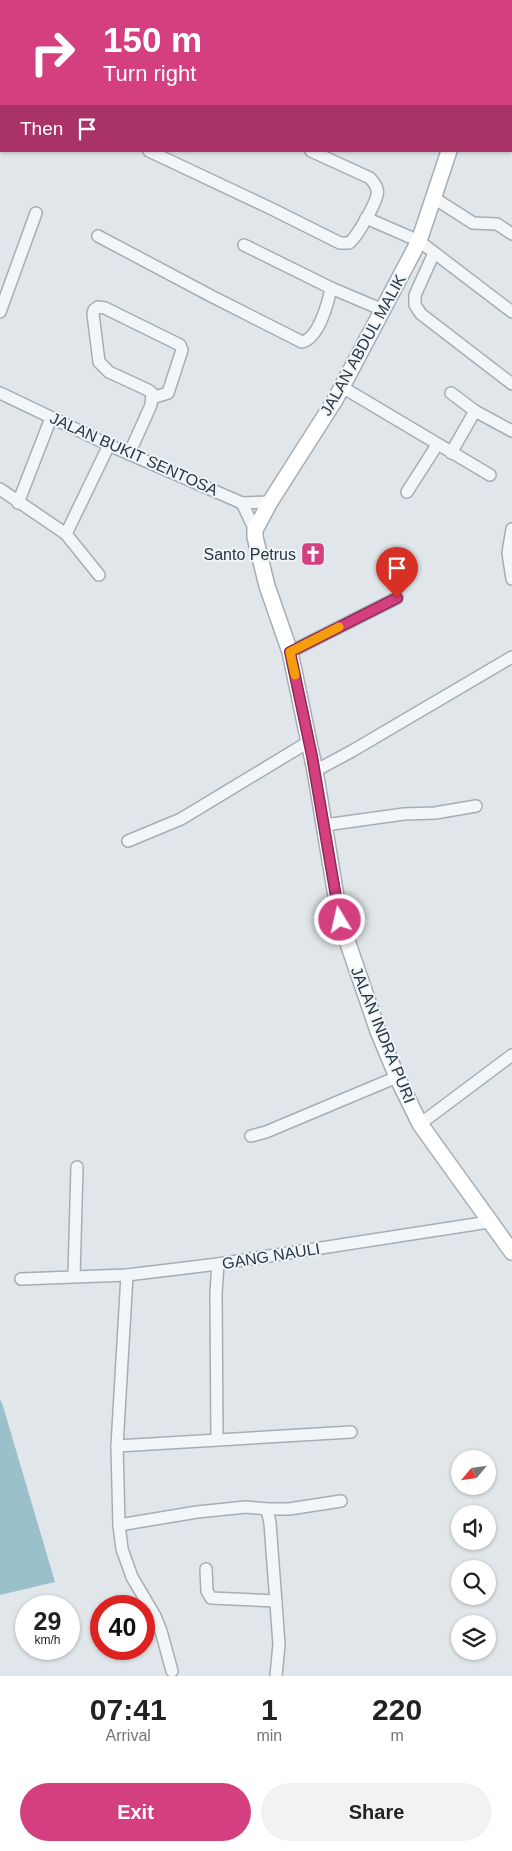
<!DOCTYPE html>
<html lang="en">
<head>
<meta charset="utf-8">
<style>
	:root { --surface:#fff; --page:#f2f2f2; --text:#222; --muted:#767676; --accent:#d43f80 }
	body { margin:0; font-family:Arial,sans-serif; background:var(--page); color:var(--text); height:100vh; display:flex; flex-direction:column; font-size:19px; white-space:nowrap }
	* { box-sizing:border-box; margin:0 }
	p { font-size:16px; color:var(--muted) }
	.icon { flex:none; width:28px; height:28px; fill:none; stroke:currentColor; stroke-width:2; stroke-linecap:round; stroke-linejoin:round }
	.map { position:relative; height:1676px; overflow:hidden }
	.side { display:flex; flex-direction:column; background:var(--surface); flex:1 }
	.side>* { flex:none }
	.hud { position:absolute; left:0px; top:0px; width:512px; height:152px; box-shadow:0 1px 4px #0004; background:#d43f80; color:#fff; overflow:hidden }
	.needle { width:32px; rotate:241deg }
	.fabs { position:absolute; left:451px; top:1450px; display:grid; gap:10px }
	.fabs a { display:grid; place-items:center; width:45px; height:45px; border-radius:50%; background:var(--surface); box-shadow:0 1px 4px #0004; font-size:25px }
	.speed { position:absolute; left:15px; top:1595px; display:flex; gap:10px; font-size:25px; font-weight:700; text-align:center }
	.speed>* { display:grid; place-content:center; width:65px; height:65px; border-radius:50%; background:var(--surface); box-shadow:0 1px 4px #0004; line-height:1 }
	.speed small { font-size:12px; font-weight:400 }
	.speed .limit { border:8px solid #d22; background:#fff; color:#111 }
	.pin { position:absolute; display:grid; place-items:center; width:42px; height:42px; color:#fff; margin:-51px -21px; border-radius:50% 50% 50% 0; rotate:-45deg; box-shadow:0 0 5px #0007 }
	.pin .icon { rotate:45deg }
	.me { position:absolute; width:55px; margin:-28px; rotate:351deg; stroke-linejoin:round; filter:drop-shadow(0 0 4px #0008) }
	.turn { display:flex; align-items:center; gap:18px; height:105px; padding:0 20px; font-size:22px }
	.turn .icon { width:65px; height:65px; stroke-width:2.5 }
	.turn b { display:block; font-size:35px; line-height:42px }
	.then { display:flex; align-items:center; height:48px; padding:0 20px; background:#0003; gap:10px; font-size:19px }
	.eta { display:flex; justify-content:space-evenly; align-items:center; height:85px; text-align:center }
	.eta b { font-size:30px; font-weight:600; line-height:35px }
	.primary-button { display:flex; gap:10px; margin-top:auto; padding:10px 20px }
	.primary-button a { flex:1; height:58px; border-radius:30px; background:var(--accent); color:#fff; font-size:20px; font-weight:600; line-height:58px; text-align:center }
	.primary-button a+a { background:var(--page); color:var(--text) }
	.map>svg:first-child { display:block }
	.water { fill:#99c0cb }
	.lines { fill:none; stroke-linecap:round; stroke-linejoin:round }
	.street-casing { stroke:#a5aeb4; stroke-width:14 }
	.secondary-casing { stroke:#a5aeb4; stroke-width:18 }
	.street { stroke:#f3f6f8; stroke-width:11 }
	.secondary { stroke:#fff; stroke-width:15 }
	.route-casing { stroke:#8a2953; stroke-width:12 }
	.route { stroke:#d43f80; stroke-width:9 }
	.slow { stroke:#f59e0b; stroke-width:9 }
	.labels { text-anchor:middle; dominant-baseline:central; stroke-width:4; stroke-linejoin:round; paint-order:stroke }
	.street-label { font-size:16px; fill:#283842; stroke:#eff5f7 }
	.poi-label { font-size:16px; fill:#283842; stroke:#eff5f7; text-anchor:end }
</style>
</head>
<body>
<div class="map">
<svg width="512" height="1676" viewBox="0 0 512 1676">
	<rect width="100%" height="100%" fill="#e0e6e9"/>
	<path class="water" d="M0 1400 2 1403 55 1582 0 1595Z"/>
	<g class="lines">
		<defs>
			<g id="street">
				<path d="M149 151 272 209 340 243H349C357 237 375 205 377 195 379 188 374 183 370 178L311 151"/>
				<path d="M434 198 473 223 497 224 512 234"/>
				<path d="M366 218 419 241 512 312"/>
				<path d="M98 236 213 297 302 342C319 338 328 303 331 288"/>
				<path d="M244 245 331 288 383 310"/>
				<path d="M434 253 415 295V305L421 314 512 384"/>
				<path d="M0 312 36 213"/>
				<path d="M342 387 490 475"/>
				<path d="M0 393 109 445 242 503 270 502"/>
				<path d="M451 393 475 411"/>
				<path d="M451 453 475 411 512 431"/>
				<path d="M129 454 151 405 152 393 148 390 109 372 99 362 93 314 94 310 98 307 105 308 180 345 182 350 168 393 152 398"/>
				<path d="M0 489 66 534 99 575"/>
				<path d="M407 492 437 445"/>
				<path d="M18 503 51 418"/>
				<path d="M242 503 255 530"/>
				<path d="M512 529 508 553 512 579"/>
				<path d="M66 534 109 445"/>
				<path d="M290 652 397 598"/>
				<path d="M315 771 352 751 512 657"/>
				<path d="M325 825 404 814 435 813 476 806"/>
				<path d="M128 841 181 819 310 741"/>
				<path d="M420 1124 512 1055"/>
				<path d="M251 1136 266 1132 397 1077"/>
				<path d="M127 1275 117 1446 119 1525 122 1549 132 1577 155 1616 161 1631 172 1671"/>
				<path d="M74 1276 77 1167"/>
				<path d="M21 1279 127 1275 218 1264 489 1222"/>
				<path d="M217 1439 216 1293 218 1264"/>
				<path d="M117 1446 351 1432"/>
				<path d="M267 1509 270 1523 279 1644 276 1676"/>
				<path d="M119 1525 197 1512 246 1507 267 1509H289L341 1501"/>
				<path d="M206 1569 207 1591 211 1598 276 1601"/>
			</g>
			<g id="secondary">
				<path d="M499 1V0"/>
				<path d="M449 151 419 241 335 400 270 502 255 530V537L267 586 290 652 315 771 340 920 378 1031 397 1077 420 1124 512 1252"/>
			</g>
		</defs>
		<use href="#street" class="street-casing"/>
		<use href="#secondary" class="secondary-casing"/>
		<use href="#street" class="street"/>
		<use href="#secondary" class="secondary"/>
	</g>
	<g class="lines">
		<defs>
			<path id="route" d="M340 920 312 756 290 652 397 598"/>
		</defs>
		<use href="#route" class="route-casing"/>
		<use href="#route" class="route"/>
		<path class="slow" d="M295 675 290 652 339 627"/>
	</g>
	<defs>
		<symbol id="church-square" viewBox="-11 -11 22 22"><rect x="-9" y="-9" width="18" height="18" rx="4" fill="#d43f80" stroke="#eff5f7"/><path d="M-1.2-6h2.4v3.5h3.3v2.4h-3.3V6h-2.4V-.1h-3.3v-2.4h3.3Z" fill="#fff"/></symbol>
	</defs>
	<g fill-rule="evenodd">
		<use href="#church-square" x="299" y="540" width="28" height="28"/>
	</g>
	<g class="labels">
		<g class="street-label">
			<text transform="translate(363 345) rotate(-61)">JALAN ABDUL MALIK</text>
			<text transform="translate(134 454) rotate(24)">JALAN BUKIT SENTOSA</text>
			<text transform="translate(383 1035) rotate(68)">JALAN INDRA PURI</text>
			<text transform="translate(271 1256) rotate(-9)">GANG NAULI</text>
		</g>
		<g class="poi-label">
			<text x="296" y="554">Santo Petrus</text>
		</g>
	</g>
</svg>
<div class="fabs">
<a><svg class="needle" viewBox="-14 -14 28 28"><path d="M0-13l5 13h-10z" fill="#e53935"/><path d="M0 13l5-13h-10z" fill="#767676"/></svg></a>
<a><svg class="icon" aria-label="sound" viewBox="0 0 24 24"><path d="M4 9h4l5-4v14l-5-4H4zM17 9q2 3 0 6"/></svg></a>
<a><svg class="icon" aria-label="search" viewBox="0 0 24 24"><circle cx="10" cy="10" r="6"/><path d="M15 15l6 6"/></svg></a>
<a><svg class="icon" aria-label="layers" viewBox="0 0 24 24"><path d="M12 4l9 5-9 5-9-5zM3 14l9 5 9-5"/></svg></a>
</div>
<div class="speed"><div>29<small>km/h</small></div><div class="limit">40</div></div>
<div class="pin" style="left:397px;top:598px;background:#d93025"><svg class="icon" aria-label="arrive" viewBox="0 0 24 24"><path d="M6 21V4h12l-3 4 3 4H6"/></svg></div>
<svg class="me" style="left:340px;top:920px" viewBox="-20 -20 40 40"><circle r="17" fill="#d43f80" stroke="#fff" stroke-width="3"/><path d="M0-11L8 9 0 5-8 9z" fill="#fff"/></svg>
<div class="hud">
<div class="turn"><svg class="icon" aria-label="right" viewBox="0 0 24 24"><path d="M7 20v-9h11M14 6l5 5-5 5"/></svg><div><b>150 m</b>Turn right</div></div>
<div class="then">Then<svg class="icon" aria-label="arrive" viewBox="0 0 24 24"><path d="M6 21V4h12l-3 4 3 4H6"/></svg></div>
</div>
</div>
<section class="side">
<div class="eta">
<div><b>07:41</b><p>Arrival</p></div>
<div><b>1</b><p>min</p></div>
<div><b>220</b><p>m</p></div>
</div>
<div class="primary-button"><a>Exit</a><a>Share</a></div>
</section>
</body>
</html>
